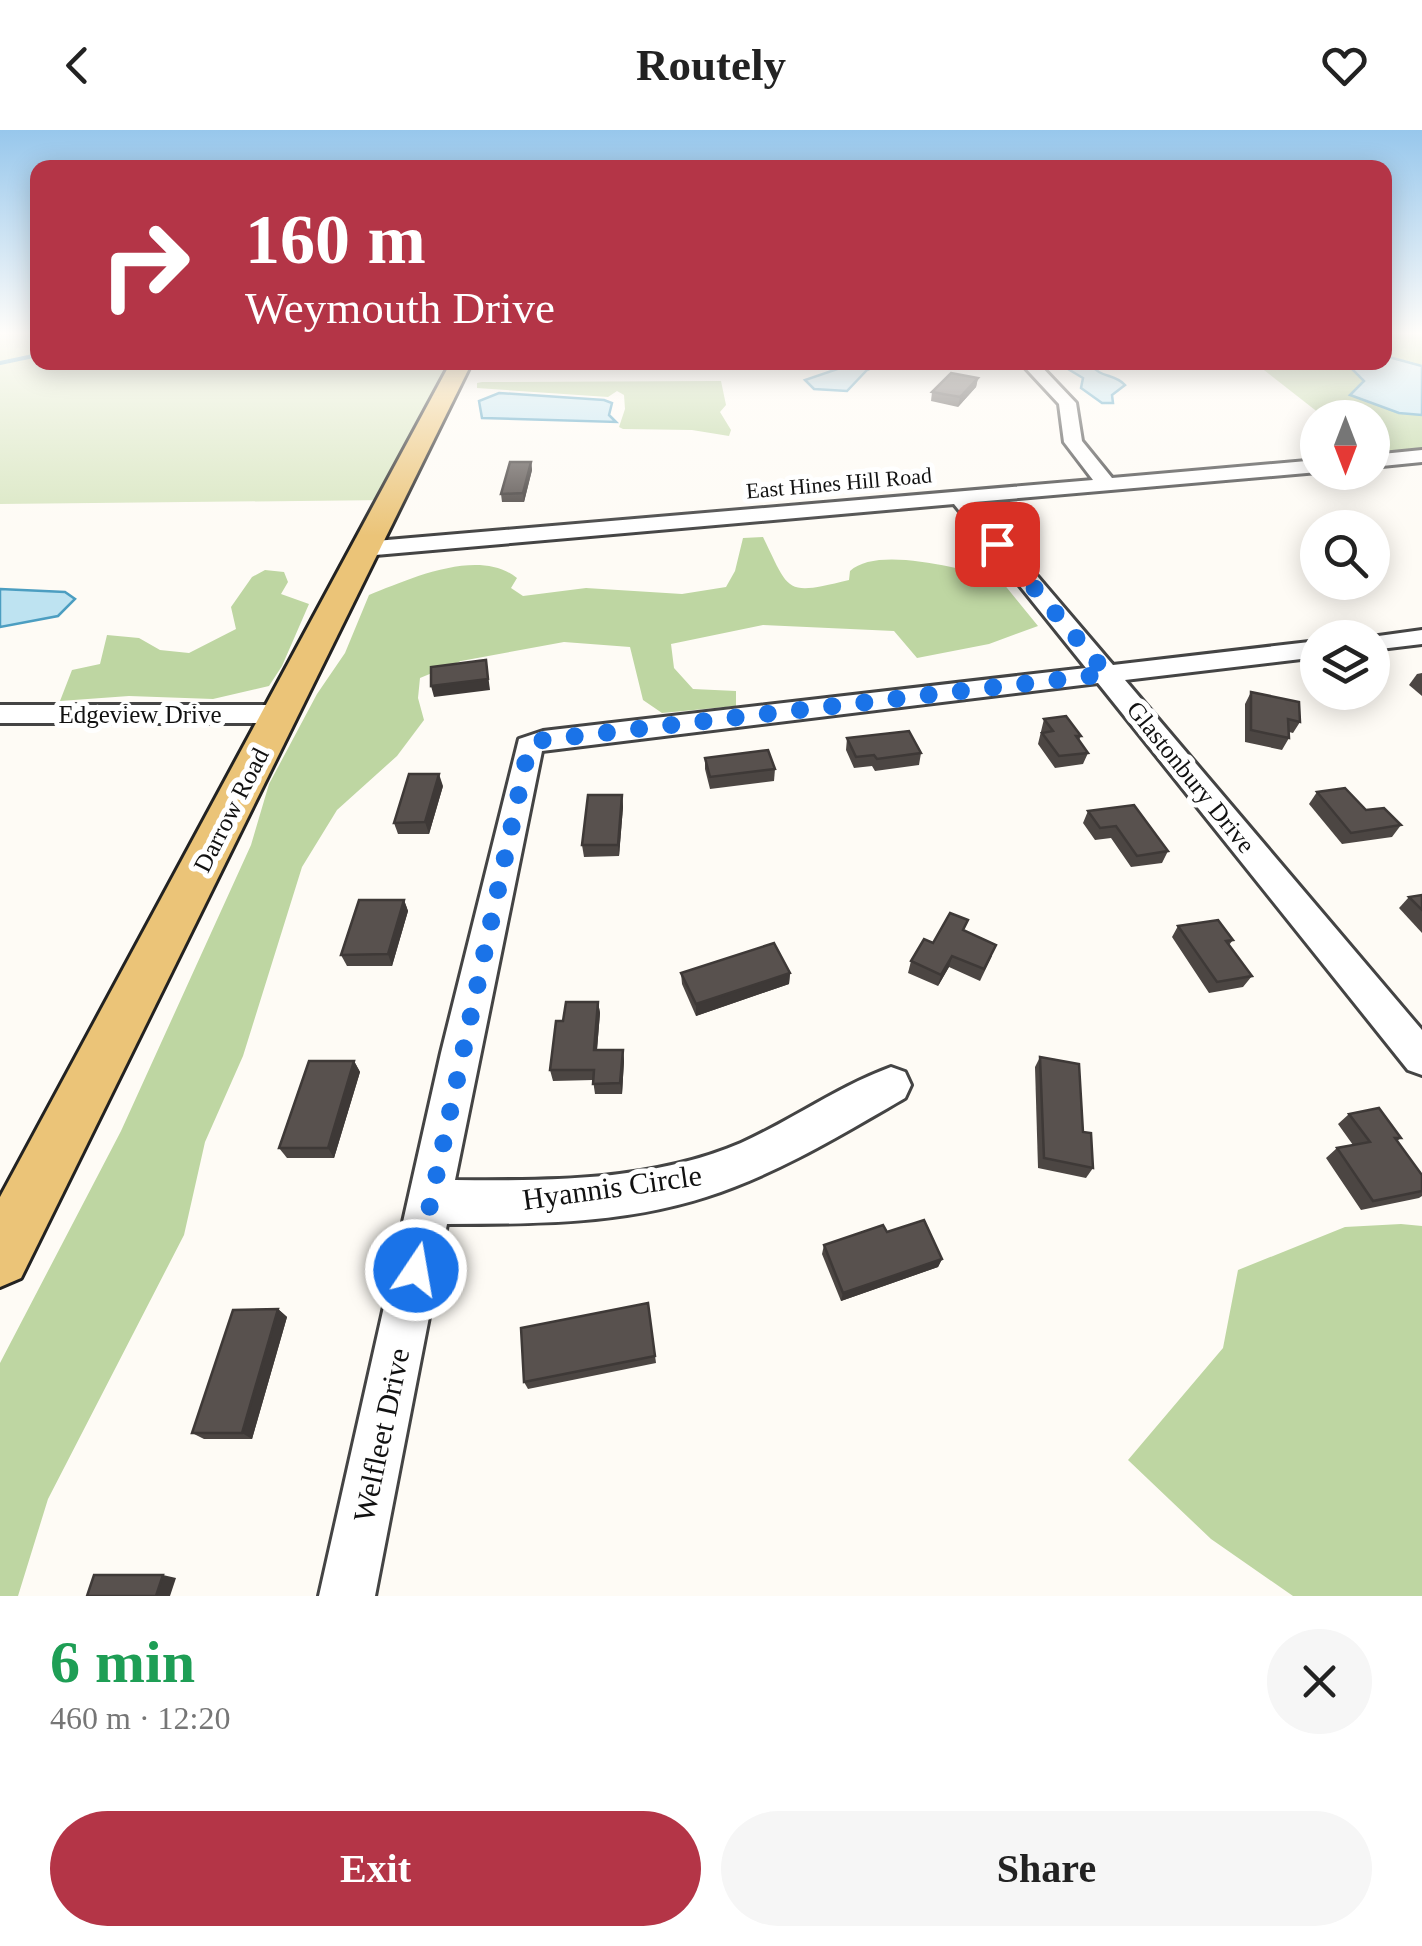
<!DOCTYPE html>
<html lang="en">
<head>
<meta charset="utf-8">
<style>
	:root { --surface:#fff; --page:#f6f6f6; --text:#222; --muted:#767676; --accent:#b43547 }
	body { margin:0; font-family:Georgia,serif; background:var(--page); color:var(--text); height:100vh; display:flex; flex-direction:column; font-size:38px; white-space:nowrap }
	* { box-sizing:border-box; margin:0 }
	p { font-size:32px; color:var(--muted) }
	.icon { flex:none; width:55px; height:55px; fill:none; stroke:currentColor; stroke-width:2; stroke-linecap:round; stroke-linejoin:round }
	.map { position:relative; height:1466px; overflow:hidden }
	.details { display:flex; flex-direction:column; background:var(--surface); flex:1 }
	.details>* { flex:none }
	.guide { position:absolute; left:30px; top:30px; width:1362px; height:210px; border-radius:20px; box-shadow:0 5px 25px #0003; background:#b43547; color:#fff; overflow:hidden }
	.needle { width:65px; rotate:180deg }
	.tools { position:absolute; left:1300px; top:270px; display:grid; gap:20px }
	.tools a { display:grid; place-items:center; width:90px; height:90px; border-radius:50%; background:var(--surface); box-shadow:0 5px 25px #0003; font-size:50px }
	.pin { position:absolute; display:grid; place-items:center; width:85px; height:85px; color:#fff; margin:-42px; border-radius:20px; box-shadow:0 5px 15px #0006 }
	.me { position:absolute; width:110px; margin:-55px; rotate:12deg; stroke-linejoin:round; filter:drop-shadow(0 0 8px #0008) }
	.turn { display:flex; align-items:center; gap:35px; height:210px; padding:0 50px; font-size:45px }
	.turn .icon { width:130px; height:130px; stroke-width:2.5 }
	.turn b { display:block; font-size:70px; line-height:85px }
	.round { display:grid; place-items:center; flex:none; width:105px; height:105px; border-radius:52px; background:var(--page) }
	.summary { display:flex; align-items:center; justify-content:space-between; height:170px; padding:0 50px }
	h1 { font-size:60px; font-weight:600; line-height:75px; color:#1e9e55 }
	.primary-button { display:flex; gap:20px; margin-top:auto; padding:20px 50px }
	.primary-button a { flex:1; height:115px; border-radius:60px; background:var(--accent); color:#fff; font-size:40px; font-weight:600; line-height:115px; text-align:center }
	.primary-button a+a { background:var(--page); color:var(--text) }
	header { display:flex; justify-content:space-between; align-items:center; height:130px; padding:0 50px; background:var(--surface); font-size:45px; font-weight:600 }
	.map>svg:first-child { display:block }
	.green { fill:#d8e6c1 }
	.forest { fill:#bed6a2 }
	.water { fill:#bee3f1; stroke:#4c9ec1; stroke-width:2.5 }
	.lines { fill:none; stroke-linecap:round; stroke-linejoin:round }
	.stream { stroke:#4c9ec1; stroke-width:4 }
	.minor-casing { stroke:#444; stroke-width:6 }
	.major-casing { stroke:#222; stroke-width:6 }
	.minor { fill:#fff; fill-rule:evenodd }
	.major { fill:#ebc478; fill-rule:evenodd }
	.wall { fill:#4c4643 }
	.shaded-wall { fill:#3e3937 }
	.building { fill:#58514e; stroke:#3e3937; stroke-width:2.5 }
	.route { stroke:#1a73e8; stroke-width:18; stroke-dasharray:0 32.4 }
	.labels { text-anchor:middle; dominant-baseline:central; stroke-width:10; stroke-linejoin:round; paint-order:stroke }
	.far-street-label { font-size:22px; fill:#111; stroke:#fff }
	.street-label { font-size:25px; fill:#111; stroke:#fff }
	.near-street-label { font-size:30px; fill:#111; stroke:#fff }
</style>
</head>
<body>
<header><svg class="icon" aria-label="back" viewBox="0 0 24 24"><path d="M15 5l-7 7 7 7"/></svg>Routely<svg class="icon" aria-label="heart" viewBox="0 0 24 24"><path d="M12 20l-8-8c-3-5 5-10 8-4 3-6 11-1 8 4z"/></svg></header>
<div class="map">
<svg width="1422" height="1466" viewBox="0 0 1422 1466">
	<rect width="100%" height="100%" fill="#fefbf5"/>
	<path class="green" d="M0 201H37L38 232 461 233 390 370 0 374Z"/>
	<g class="forest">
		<path d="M1385 201H1422V320L1373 325 1372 288 1324 287 1255 233 1385 232V206L1388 205Z"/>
		<path d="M721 251 726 275 720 282 731 300 729 306 692 300 623 299 619 297 625 279 624 265 617 261 608 267 477 258V253L482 252Z"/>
		<path d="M763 407C790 462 784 466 849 450L850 441C878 415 963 440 999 448L1038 496 989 514 917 528 894 501 763 495 671 514 674 538 693 559 736 561V576L662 583 643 570 630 517 564 512 461 531 420 548 418 568 424 590 397 626 337 680 302 737 243 926 205 1012 184 1105 48 1369 18 1466H0V1233L121 1001 251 715 269 654 317 564 345 523 369 465C409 449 479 417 517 448L511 458 523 466 586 458 682 464 726 457 735 441 743 408Z"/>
		<path d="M265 440 284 442 288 452 281 464 309 474 282 536 269 556 213 569 129 566 60 571 72 540 100 534 107 505 139 508 160 520 189 523 236 499 231 477 252 447Z"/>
		<path d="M1401 1094 1422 1096V1466H1293L1211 1409 1128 1330 1223 1218 1238 1140 1345 1097Z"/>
	</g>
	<g class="water">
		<path d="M1385 226 1422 236V285L1399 283 1350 265 1364 251 1346 233 1385 232Z"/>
		<path d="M855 233 878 235 867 240 847 261 814 259 805 250Z"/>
		<path d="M1058 233H1089C1101 249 1114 243 1125 255L1112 265 1113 273H1102L1081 258 1083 248Z"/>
		<path d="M499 263 604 270 612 273 609 285 616 292 482 288 479 271Z"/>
		<path d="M0 459 65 462 75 469 58 486 0 497Z"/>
	</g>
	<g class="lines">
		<path class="stream" d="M0 233 38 225"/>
		<defs>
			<g id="minor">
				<path d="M1020 232H1037L1076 273 1082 311 1112 348 1318 330V342L974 372 1113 535 1318 511V527L1125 550 1422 900V945L1408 940 1098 553 542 621 455 1050C550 1051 652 1051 741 1013 792 990 839 956 891 937L905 942 911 955 905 968C841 1005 777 1044 706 1067 622 1094 534 1094 447 1094L375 1466H319L441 923 519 609 543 601 1086 538 954 374 364 426 353 419 364 412 1093 350 1064 312 1059 274Z"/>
				<path d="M1422 320V332L1372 337V325Z"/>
				<path d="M1422 500V514L1372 520V508H1364Z"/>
				<path d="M0 575H281L291 578 295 584 291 590 281 593H0Z"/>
			</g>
			<path id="major" d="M451 232H472L21 1148 0 1157V1067Z"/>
		</defs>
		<use href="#minor" class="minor-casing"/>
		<use href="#major" class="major-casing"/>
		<use href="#minor" class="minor"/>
		<use href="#major" class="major"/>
	</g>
	<g class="wall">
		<path d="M978 248 976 257 958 277 931 271 932 262Z"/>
		<path d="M531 332 532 340 524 372H502L501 364Z"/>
		<path d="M1422 543V566L1409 555 1417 544Z"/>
		<path d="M1251 562 1300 592 1293 603 1289 602V608L1282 620 1245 612V574Z"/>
		<path d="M1044 589 1081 606 1079 610 1088 623 1083 634 1055 638 1038 614Z"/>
		<path d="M847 608 921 623 919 635 875 641 872 636 854 638 846 620Z"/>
		<path d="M705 628 775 639 774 651 710 659 705 639Z"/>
		<path d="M443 656 429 704H398L394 693Z"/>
		<path d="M1317 662 1366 680 1401 695 1392 707 1342 714 1309 674Z"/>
		<path d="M622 665 623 677 619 726 584 727 582 715Z"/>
		<path d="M1088 681 1168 721 1162 733 1131 737 1111 708 1095 710 1083 693Z"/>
		<path d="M1422 765V803L1399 778 1409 767Z"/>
		<path d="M404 770 408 781 392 836H347L341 825Z"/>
		<path d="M1178 796 1233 810 1229 815 1252 846 1243 857 1209 863 1172 807Z"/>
		<path d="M965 801 992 826 980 851 949 837 938 856 908 843 911 831 933 813Z"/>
		<path d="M681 843H790L789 854 696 886 682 854Z"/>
		<path d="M598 872 600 883 597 920H623L624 931 622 964H595L593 950 553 951 550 940 563 891Z"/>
		<path d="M1040 927 1083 1002 1093 1038 1086 1048 1038 1038 1035 937Z"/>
		<path d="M354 931 360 942 334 1028H287L279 1018Z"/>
		<path d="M1349 984 1401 1008 1397 1011 1422 1045V1066L1419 1068 1361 1080 1326 1028 1337 1018 1353 1015 1338 994Z"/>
		<path d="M887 1102 942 1129 938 1137 841 1171 822 1124 824 1115Z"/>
		<path d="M648 1173 656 1233 528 1259 524 1252Z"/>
		<path d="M278 1179 287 1187 252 1309H204L192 1303Z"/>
	</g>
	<g class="shaded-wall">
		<path d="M978 248 976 257 958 277 960 267Z"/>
		<path d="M531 332 532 340 524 372 523 363Z"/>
		<path d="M486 530 490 560 434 567 431 556Z"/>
		<path d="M439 644 443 656 429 704 425 692Z"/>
		<path d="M622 665 623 677 619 726 618 715Z"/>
		<path d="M404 770 408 781 392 836 388 824Z"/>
		<path d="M952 826 949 837 938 856 941 845Z"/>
		<path d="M790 843 789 854 696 886V874Z"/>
		<path d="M598 872 600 883 596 931 594 920Z"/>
		<path d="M623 920 624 931 622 964 620 953Z"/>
		<path d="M354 931 360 942 334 1028 328 1018Z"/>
		<path d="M942 1129 938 1137 841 1171 843 1163Z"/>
		<path d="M278 1179 287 1187 252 1309 242 1303Z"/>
		<path d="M163 1445 176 1448 170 1466H156Z"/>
	</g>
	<g class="building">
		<path d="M951 243 978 248 960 267 932 262Z"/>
		<path d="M510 332H531L523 363 501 364Z"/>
		<path d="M486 530 488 549 431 556V537Z"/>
		<path d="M1251 562 1299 572 1300 592 1288 589 1289 608 1251 600Z"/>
		<path d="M1066 586 1081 606H1076L1088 623 1059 626 1042 603 1053 601 1044 589Z"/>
		<path d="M909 601 921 623 877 629 874 625 856 627 847 608Z"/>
		<path d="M768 620 775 639 710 647 705 628Z"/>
		<path d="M409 644H439L425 692 394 693Z"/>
		<path d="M1345 658 1366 680 1384 678 1401 695 1351 703 1317 662Z"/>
		<path d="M588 665H622L618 715H582Z"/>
		<path d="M1134 675 1168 721 1137 726 1116 696 1100 698 1088 681Z"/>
		<path d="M1422 765V780L1409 767Z"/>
		<path d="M359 770H404L388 824 341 825Z"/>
		<path d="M950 783 968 790 963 800 996 815 984 839 952 826 941 845 911 831 924 809 933 813Z"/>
		<path d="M1218 790 1233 810 1226 811 1252 846 1217 852 1178 796Z"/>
		<path d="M774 813 790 843 696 874 681 843Z"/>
		<path d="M566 872H598L594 920H623L620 953 593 954 594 940H550L556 891H563Z"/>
		<path d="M1040 927 1079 934 1083 1002 1091 1003 1093 1038 1044 1028Z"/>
		<path d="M309 931H354L328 1018H279Z"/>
		<path d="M1379 978 1401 1008H1395L1422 1045V1061L1373 1071 1337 1018 1370 1012 1349 984Z"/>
		<path d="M924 1090 942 1129 843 1163 824 1115 883 1095 887 1102Z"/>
		<path d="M648 1173 655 1226 524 1252 521 1198Z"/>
		<path d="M278 1179 242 1303H192L233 1180Z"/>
		<path d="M94 1445H163L156 1466H87Z"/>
	</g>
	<linearGradient id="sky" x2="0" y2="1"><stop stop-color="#97c7ec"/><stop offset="0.5" stop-color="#fffdfa"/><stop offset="1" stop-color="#fffdfa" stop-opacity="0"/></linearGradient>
	<rect width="1422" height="406" fill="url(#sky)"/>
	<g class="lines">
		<path class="route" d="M416 1140 529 616 543 610 1107 544 997 414"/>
	</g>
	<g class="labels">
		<g class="far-street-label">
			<text transform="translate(839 353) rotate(-5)">East Hines Hill Road</text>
		</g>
		<g class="street-label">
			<text x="140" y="584">Edgeview Drive</text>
			<text transform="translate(1191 647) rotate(51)">Glastonbury Drive</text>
			<text transform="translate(231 680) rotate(-63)">Darrow Road</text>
		</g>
		<g class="near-street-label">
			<text transform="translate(612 1057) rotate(-8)">Hyannis Circle</text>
			<text transform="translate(381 1305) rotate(-78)">Welfleet Drive</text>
		</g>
	</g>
</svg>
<div class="tools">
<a><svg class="needle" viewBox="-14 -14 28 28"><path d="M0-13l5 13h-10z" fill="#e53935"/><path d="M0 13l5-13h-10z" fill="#767676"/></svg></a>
<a><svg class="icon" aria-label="search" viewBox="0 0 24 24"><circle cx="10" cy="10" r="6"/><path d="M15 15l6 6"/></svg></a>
<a><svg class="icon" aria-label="layers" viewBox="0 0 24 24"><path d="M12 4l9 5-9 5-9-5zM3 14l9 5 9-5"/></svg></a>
</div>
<div class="pin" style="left:997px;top:414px;background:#d93025"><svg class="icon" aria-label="arrive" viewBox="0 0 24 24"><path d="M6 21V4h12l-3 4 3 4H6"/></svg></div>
<svg class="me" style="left:416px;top:1140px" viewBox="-20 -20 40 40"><circle r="17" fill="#1a73e8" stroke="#fff" stroke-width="3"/><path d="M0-11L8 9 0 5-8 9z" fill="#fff"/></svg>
<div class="guide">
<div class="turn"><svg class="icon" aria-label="right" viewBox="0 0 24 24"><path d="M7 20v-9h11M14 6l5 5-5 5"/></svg><div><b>160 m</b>Weymouth Drive</div></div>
</div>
</div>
<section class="details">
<div class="summary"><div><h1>6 min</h1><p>460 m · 12:20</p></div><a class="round"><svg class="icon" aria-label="close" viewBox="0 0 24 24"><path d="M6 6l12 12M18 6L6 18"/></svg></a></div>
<div class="primary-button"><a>Exit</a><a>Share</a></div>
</section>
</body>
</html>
